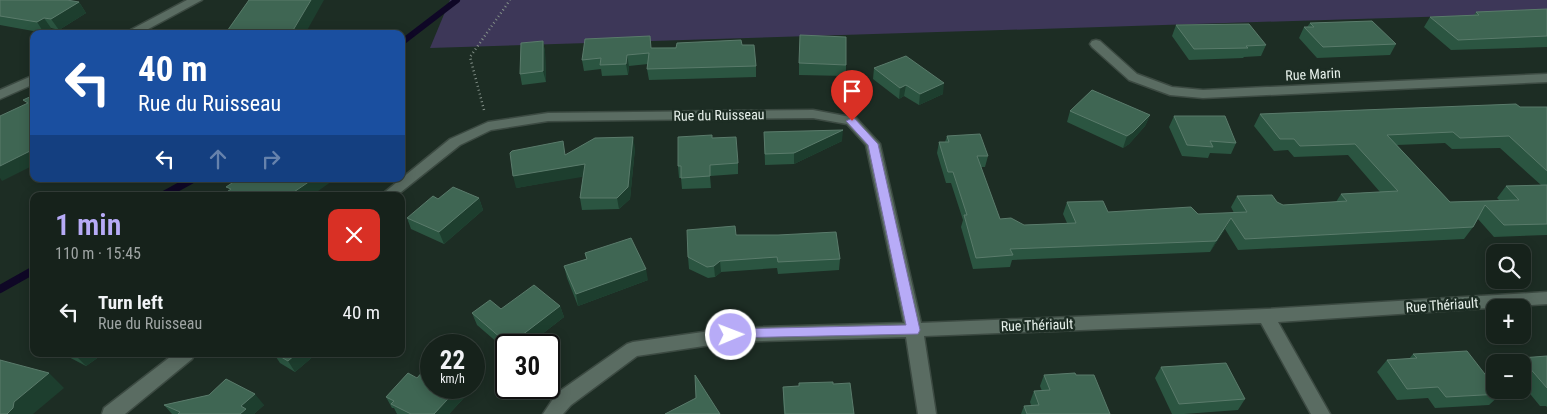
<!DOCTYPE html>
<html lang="en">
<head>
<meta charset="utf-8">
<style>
	:root { --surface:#16221b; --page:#232f28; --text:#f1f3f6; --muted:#9ea4a3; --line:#353f3a; --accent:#b7abf7 }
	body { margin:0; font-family:"Roboto Condensed",sans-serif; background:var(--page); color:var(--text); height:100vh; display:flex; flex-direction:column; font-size:19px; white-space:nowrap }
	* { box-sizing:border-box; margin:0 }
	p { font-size:16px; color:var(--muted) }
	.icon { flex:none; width:28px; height:28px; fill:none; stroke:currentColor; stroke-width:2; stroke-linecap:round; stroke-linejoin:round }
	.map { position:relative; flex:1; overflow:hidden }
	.sheet { position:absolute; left:30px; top:192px; width:375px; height:165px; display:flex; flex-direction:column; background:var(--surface); border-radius:10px; box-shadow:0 2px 12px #0003,0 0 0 1px var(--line) }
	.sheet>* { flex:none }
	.banner { position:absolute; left:30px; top:30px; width:375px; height:152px; border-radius:10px; box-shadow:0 2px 12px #0003,0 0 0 1px var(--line); background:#1a4fa0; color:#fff; overflow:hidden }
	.buttons { position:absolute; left:1486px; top:244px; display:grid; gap:10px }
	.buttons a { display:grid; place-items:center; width:45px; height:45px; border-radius:10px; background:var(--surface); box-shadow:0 2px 12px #0003,0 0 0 1px var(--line); font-size:25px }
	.speed { position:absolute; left:420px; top:334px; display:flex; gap:10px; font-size:25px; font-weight:700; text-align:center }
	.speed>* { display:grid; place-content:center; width:65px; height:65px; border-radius:50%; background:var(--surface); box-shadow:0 2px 12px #0003,0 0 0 1px var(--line); line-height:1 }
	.speed small { font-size:12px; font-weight:400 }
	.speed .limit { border:2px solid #111; border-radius:8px; background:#fff; color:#111 }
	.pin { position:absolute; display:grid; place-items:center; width:42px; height:42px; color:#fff; margin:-51px -21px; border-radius:50% 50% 50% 0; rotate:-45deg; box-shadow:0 0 5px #0007 }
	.pin .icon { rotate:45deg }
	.me { position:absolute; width:55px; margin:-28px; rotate:89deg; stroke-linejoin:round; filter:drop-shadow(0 0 4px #0008) }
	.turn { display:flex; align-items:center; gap:18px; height:105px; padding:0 25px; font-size:22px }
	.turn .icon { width:65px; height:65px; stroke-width:2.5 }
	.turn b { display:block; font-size:35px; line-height:42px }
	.lanes { display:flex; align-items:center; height:48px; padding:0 25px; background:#0003; justify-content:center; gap:25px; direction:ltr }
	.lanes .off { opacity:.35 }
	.round { display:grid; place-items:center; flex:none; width:52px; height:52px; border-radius:10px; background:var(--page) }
	.headline { display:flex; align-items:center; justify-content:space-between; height:85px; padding:0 25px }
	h1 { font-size:30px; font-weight:600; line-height:38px; color:var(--accent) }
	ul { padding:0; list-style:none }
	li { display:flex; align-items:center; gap:15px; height:70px; padding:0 25px }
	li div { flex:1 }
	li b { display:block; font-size:19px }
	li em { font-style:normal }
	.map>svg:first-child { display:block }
	.green { fill:#3d3758 }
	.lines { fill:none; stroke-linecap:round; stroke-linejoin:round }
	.stream-far1 { stroke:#0f0726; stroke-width:6 }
	.stream { stroke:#0f0726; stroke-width:8 }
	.street-casing { stroke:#3c4a42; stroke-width:3 }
	.path { stroke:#839088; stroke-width:2.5; stroke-dasharray:1 3; stroke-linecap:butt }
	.street { fill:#5a6c62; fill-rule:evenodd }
	.wall { fill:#2b5541; fill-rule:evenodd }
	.shaded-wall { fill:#1d3e2e }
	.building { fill:#3f6653; stroke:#5a7b6b }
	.route { fill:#b7abf7; stroke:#776fa1 }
	.labels { text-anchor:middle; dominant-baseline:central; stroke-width:5; stroke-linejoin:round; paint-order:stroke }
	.street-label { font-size:14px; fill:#e7f1eb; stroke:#1d2d24 }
</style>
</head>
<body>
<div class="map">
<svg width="1547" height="414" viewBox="0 0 1547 414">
	<rect width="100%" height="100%" fill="#1d2d24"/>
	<path class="green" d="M450 0H1547V13L430 48Z"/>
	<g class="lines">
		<g class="stream-far1">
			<path d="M401 43 457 0"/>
			<path d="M189 181 193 179"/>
		</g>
		<g class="stream">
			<path d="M162 196 191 180"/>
			<path d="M0 289 34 270"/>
		</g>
		<defs>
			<g id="street">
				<path d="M187 0H202L139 34H123Z"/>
				<path d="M1096 40 1100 41 1137 74 1172 87 1203 90 1547 74V82L1203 98 1170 95 1129 80 1092 47 1090 44 1092 41Z"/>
				<path d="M34 75V84L0 99V90Z"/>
				<path d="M813 110 856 118 880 144 921 323 1266 309 1547 292V304L1278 322 1330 414H1311L1261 323 924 336 936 414H918L906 337 731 342 637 356 571 405 563 414H543L557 393 627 344 633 342 731 328 904 323 866 145 847 124 813 118 548 121 491 130 460 145 396 196H380L450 139 488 122 548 113Z"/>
				<path d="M174 354H195L192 359 125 414H102L104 408Z"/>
			</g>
		</defs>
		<use href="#street" class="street-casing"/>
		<path class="path" d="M484 110 470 57 510 0"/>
		<use href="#street" class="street"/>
	</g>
	<g class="wall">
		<path d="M0 0 79 2 86 13 59 30 51 28 44 33 0 25Z"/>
		<path d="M249 0 305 34H225Z"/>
		<path d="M1547 9V47L1451 50 1424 27 1430 17 1474 15 1476 12Z"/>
		<path d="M1310 23 1396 44 1390 55 1317 58 1299 38 1304 27H1307Z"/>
		<path d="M1176 25 1266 45 1261 56 1244 57 1243 58 1189 60 1172 36Z"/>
		<path d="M543 41 545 52 546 82 522 85 520 74Z"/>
		<path d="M742 45 756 66V77L649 80 647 69 648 64 629 66 628 75 602 76 601 69 584 71 582 60 651 48Z"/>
		<path d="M799 63 846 65V76L799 75Z"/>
		<path d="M874 68 943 94 919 105 904 96 899 99 873 79Z"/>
		<path d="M1547 107V235L1494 237 1478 219 1473 227 1464 239 1238 250 1225 229 1210 252 1012 260 1010 267 973 269 961 227 963 220 951 183H946L937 153 939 142H945L947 136 988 156 985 167H981L1000 219 1024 225 1067 223 1063 214 1067 202 1108 212 1198 214 1234 213 1231 207 1237 196 1277 202 1283 205 1336 202 1341 194 1380 192 1348 155 1294 157 1288 150 1274 151 1254 126 1260 114ZM1445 143 1452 149 1500 148 1541 185 1506 186 1497 198 1500 201 1450 202 1397 145Z"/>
		<path d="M1070 111 1150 115 1145 126 1129 144 1123 148 1067 122Z"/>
		<path d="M1174 116 1236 143 1231 154 1210 153 1208 158 1182 156 1169 127Z"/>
		<path d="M764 132 842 141 794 164 765 165Z"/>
		<path d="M712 138 738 163V174L710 176 711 188 682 189 681 178H679L678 166Z"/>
		<path d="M635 148 630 199 619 209 582 210 580 198 583 176 516 188 566 154Z"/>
		<path d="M479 198 483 210 444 244 411 229 407 218 438 199Z"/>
		<path d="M736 235 840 259 839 270 778 274 777 268 721 272 715 277 708 278 689 269 688 257Z"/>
		<path d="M585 253 648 280 578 306 567 278 564 266 586 259Z"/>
		<path d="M560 306 564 317 528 345H506V350L477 325 472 313 501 309Z"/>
		<path d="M63 354H103L86 366Z"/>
		<path d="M274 354H316L295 372 280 363Z"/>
		<path d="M1413 354 1501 394 1489 405 1435 408 1428 398 1397 400 1377 372 1387 360 1409 359Z"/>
		<path d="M1547 356V407L1546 406H1540L1522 384V362H1516L1521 358Z"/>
		<path d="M1161 367 1245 399 1238 410 1184 414H1172L1155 378Z"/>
		<path d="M1044 375H1076L1110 414H1021L1024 406 1031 405 1030 402 1034 391H1042L1040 386Z"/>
		<path d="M417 378 431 388H473L449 414H397L394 408H392L386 397Z"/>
		<path d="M833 384 854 414H784L783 398V387Z"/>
		<path d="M209 395 264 405 254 414H172L164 405Z"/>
	</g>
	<g class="shaded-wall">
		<path d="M311 0H324L305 34H292V32Z"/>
		<path d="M79 2 86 13 59 30 51 19Z"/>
		<path d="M44 18 51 28 44 33 37 22Z"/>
		<path d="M543 41 545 52 546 82 543 71Z"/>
		<path d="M627 55 629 66 628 75 626 64Z"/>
		<path d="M944 83 943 94 919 105 920 94Z"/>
		<path d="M906 85 904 96 899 99 900 88Z"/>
		<path d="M1150 115 1145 126 1129 144 1123 148 1127 136Z"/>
		<path d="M843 130 842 141 794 164V153Z"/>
		<path d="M34 133V141L29 135Z"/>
		<path d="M633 137 635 148 630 199 619 209 617 198Z"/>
		<path d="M34 149V165L2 181 0 178V166Z"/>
		<path d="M585 164 588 176 516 188 513 176Z"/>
		<path d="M313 179H335L311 196H288Z"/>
		<path d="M479 198 483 210 444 244 439 232Z"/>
		<path d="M1231 218 1225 229 1210 252 1216 241Z"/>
		<path d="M720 261 721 272 715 277 714 266Z"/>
		<path d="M646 269 648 280 578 306 576 294Z"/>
		<path d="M560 306 564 317 528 345H509Z"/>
		<path d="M77 354H103L86 366 75 355Z"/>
		<path d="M296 354H316L295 372 288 361Z"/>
		<path d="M475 369 480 380 474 387V371Z"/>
		<path d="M49 373 64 388 33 414H7L14 402Z"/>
		<path d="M458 388H473L449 414H434Z"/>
		<path d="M255 394 264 405 254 414H240L241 406Z"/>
	</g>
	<g class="building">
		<path d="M0 0H67L79 2 51 19 44 18 37 22 0 16Z"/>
		<path d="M249 0H311L292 32 225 34Z"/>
		<path d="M1547 9V36L1458 40 1430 17 1479 15 1476 12Z"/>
		<path d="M1372 21 1396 44 1323 47 1304 27H1314L1310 23Z"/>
		<path d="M1249 24 1266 45 1246 46 1248 48 1194 49 1176 25Z"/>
		<path d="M800 35 846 37V65L799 63Z"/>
		<path d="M650 36 651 48H676L677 43 741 40 742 45H754L756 66 647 69 649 53 627 55 626 64 600 65 601 58 582 60 585 39Z"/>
		<path d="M543 41V71L520 74 521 43Z"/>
		<path d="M906 56 944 83 920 94 906 85 900 88 874 68Z"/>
		<path d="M1092 90 1150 115 1133 132 1127 136 1070 111Z"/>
		<path d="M34 95V133L29 135 34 138V149L0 166V116L28 103 23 100Z"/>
		<path d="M1516 104 1520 107H1547V171L1509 136 1460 138 1453 132 1387 135 1450 202 1519 200 1506 186 1547 185V224L1504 225 1485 205 1473 227 1245 239 1231 218 1216 241 1010 249 1013 255 976 258 964 215H967L953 172H948L939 142H949L947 136 980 134 988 156H977L1000 219 1011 218 1024 225 1076 223 1067 202 1103 201 1108 212 1191 207 1198 214 1247 212 1237 196 1272 195 1277 202 1283 205 1347 201 1341 194 1398 191 1355 144 1300 146 1294 139H1280L1260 114Z"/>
		<path d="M1174 116H1225L1236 143 1210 141 1213 147 1187 145Z"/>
		<path d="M843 130 794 153 765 154 764 132Z"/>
		<path d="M712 135V138L736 137 738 163 710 165V176L681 178V166H678V137Z"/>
		<path d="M633 137 628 187 617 198H580L585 164 513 176 510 153 512 151 563 141 565 155 595 138Z"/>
		<path d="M238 179H313L288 196H221L231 189 226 187Z"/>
		<path d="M453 187 479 198 439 232 407 218 433 196 438 199Z"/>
		<path d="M735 226 736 235H778L836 232 840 259 778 262 777 257 720 261 714 266 707 267 688 257 687 230Z"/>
		<path d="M631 238 646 269 576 294 564 266 587 259 585 253Z"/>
		<path d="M534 285 560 306 509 345 472 313 490 300 501 309Z"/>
		<path d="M1467 351 1495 387V390H1498L1501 394 1446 397 1438 387 1407 389 1387 360 1417 358 1413 354Z"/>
		<path d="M276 354H296L288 361Z"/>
		<path d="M1547 356V388L1521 358Z"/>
		<path d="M0 360 49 373 14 402 13 408 7 414H0Z"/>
		<path d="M431 362V388H458L434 414H411L391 404 394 401 386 397 408 373 417 378Z"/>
		<path d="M1226 363 1245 399 1179 404 1161 367Z"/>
		<path d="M1075 373 1076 375H1094L1110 414H1027L1024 406 1039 405 1034 391 1050 390 1044 375Z"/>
		<path d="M695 375 720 414H665L696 398Z"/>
		<path d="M226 379 255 394 241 406 246 409 240 414H178L180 412 164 405 209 395Z"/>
		<path d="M833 382V384L850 383 854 414H785L783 387 799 386V383Z"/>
	</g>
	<path class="route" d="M852 118 855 119 878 144 920 330 918 334 727 338 725 335 727 331 731 329 906 325 868 145 846 121Z"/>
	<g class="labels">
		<g class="street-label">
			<text transform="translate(1313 74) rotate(-3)">Rue Marin</text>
			<text transform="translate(719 115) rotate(-1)">Rue du Ruisseau</text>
			<text transform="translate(1442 305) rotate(-4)">Rue Thériault</text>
			<text transform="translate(1037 325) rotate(-2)">Rue Thériault</text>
		</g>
	</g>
</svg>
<div class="buttons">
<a><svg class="icon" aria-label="search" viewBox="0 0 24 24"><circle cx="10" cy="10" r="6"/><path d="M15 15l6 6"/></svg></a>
<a>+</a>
<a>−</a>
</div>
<div class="speed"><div>22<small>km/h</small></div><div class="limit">30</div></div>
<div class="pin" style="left:852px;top:121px;background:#d93025"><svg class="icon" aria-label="arrive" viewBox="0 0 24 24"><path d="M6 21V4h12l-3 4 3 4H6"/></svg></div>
<svg class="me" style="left:731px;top:335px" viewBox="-20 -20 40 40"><circle r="17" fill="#b7abf7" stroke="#fff" stroke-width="3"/><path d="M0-11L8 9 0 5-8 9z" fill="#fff"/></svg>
<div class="banner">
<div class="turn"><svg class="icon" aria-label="left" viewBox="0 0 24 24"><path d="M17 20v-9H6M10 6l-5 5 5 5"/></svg><div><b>40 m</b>Rue du Ruisseau</div></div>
<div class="lanes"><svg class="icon" aria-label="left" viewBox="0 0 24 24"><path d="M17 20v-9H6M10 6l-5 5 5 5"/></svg><svg class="icon off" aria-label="ahead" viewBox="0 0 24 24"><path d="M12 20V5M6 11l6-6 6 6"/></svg><svg class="icon off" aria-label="right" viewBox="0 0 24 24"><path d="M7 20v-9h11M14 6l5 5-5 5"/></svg></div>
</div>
<section class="sheet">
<div class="headline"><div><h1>1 min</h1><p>110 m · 15:45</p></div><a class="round" style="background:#d93025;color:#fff"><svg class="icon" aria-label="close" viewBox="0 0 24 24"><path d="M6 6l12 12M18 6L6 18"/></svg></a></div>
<ul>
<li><svg class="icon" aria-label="left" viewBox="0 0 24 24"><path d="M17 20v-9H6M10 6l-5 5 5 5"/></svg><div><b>Turn left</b><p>Rue du Ruisseau</p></div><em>40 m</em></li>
</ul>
</section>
</div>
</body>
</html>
